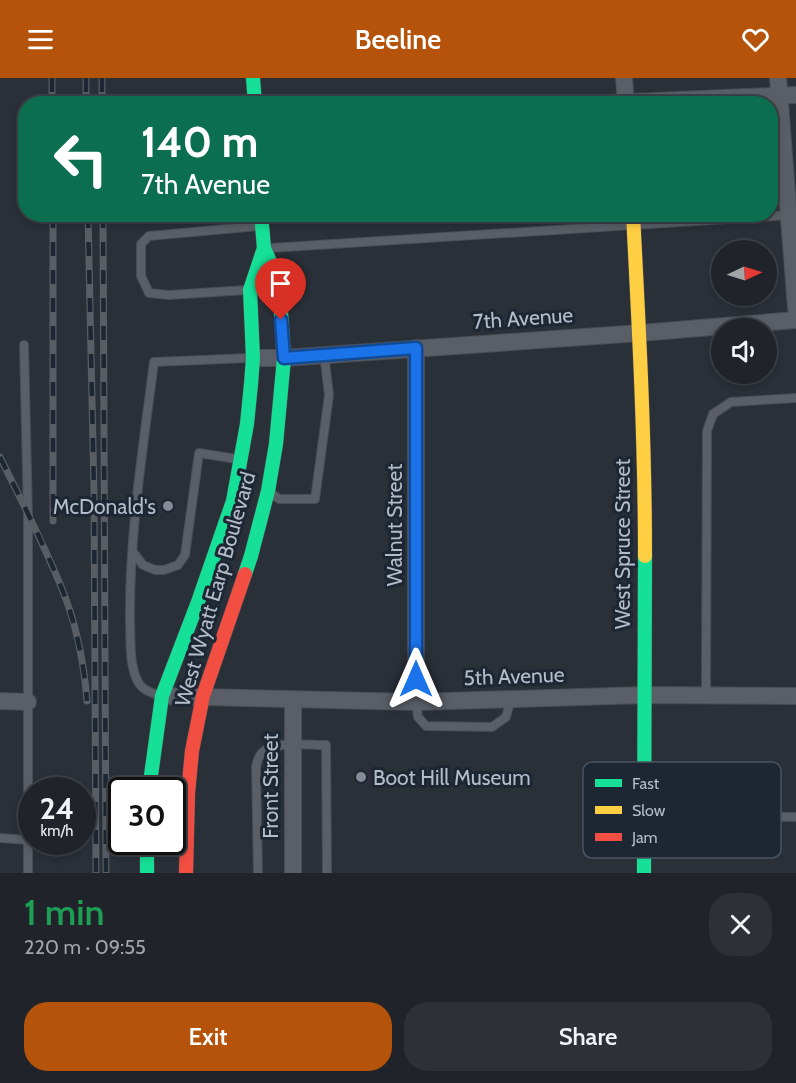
<!DOCTYPE html>
<html lang="en">
<head>
<meta charset="utf-8">
<style>
	:root { --surface:#20242a; --page:#2d3036; --text:#f1f3f6; --muted:#a2a4a8; --line:#3d4147; --accent:#b45309 }
	body { margin:0; font-family:Cabin,sans-serif; background:var(--page); color:var(--text); height:100vh; display:flex; flex-direction:column; font-size:22px; white-space:nowrap }
	* { box-sizing:border-box; margin:0 }
	p { font-size:20px; color:var(--muted) }
	.icon { flex:none; width:33px; height:33px; fill:none; stroke:currentColor; stroke-width:2; stroke-linecap:round; stroke-linejoin:round }
	.map { position:relative; height:795px; overflow:hidden }
	.side { display:flex; flex-direction:column; background:var(--surface); flex:1 }
	.side>* { flex:none }
	.banner { position:absolute; left:18px; top:18px; width:760px; height:126px; border-radius:24px; box-shadow:0 3px 9px #0003,0 0 0 2px var(--line); background:#0b6e4f; color:#fff; overflow:hidden }
	.needle { width:39px; rotate:86deg }
	.buttons { position:absolute; left:711px; top:162px; display:grid; gap:12px }
	.buttons a { display:grid; place-items:center; width:66px; height:66px; border-radius:50%; background:var(--surface); box-shadow:0 3px 9px #0003,0 0 0 2px var(--line); font-size:30px }
	.speed { position:absolute; left:18px; top:699px; display:flex; gap:12px; font-size:30px; font-weight:700; text-align:center }
	.speed>* { display:grid; place-content:center; width:78px; height:78px; border-radius:50%; background:var(--surface); box-shadow:0 3px 9px #0003,0 0 0 2px var(--line); line-height:1 }
	.speed small { font-size:15px; font-weight:400 }
	.speed .limit { border:3px solid #111; border-radius:9px; background:#fff; color:#111 }
	.pin { position:absolute; display:grid; place-items:center; width:51px; height:51px; color:#fff; margin:-62px -26px; border-radius:50% 50% 50% 0; rotate:-45deg; box-shadow:0 0 6px #0007 }
	.pin .icon { rotate:45deg }
	.me { position:absolute; width:66px; margin:-33px; rotate:0deg; stroke-linejoin:round; filter:drop-shadow(0 0 4px #0008) }
	.turn { display:flex; align-items:center; gap:21px; height:126px; padding:0 24px; font-size:27px }
	.turn .icon { width:78px; height:78px; stroke-width:2.5 }
	.turn b { display:block; font-size:42px; line-height:51px }
	.round { display:grid; place-items:center; flex:none; width:63px; height:63px; border-radius:24px; background:var(--page) }
	.summary { display:flex; align-items:center; justify-content:space-between; height:102px; padding:0 24px }
	h1 { font-size:36px; font-weight:600; line-height:45px; color:#1e9e55 }
	.cta { display:flex; gap:12px; margin-top:auto; padding:12px 24px }
	.cta a { flex:1; height:69px; border-radius:24px; background:var(--accent); color:#fff; font-size:24px; font-weight:600; line-height:69px; text-align:center }
	.cta a+a { background:var(--page); color:var(--text) }
	header { display:flex; justify-content:space-between; align-items:center; height:78px; padding:0 24px; background:var(--accent); color:#fff; font-size:27px; font-weight:600 }
	.map>svg:first-child { display:block }
	.lines { fill:none; stroke-linecap:round; stroke-linejoin:round }
	.lane-casing { stroke:#484c53; stroke-width:10 }
	.street-casing { stroke:#484c53; stroke-width:18 }
	.fast-casing { stroke:#484c53; stroke-width:15 }
	.slow-casing { stroke:#484c53; stroke-width:15 }
	.jam-casing { stroke:#484c53; stroke-width:15 }
	.lane { stroke:#5a5e66; stroke-width:8 }
	.street { stroke:#5a5e66; stroke-width:16 }
	.fast { stroke:#16e098; stroke-width:14 }
	.slow { stroke:#ffcf43; stroke-width:14 }
	.jam { stroke:#f24e42; stroke-width:14 }
	.rail-casing { stroke:#595d64; stroke-width:7 }
	.rail { stroke:#1d2633; stroke-width:4.5; stroke-dasharray:14; stroke-linecap:butt }
	.route-casing { stroke:#114b97; stroke-width:15 }
	.route { stroke:#1a73e8; stroke-width:10 }
	.poi-dot { fill:#848b96; stroke:#1d2633; stroke-width:2 }
	.labels { text-anchor:middle; dominant-baseline:central; stroke-width:6; stroke-linejoin:round; paint-order:stroke }
	.street-label { font-size:21px; fill:#b4bcc9; stroke:#1d2633 }
	.poi-label { font-size:21px; fill:#b4bcc9; stroke:#1d2633; text-anchor:end }
	.key { fill:#1d2633; stroke:#4a5360; stroke-width:1.5 }
	.key-label { font-size:16px; fill:#b4bcc9 }
</style>
</head>
<body>
<header><svg class="icon" aria-label="menu" viewBox="0 0 24 24"><path d="M4 6h16M4 12h16M4 18h16"/></svg>Beeline<svg class="icon" aria-label="heart" viewBox="0 0 24 24"><path d="M12 20l-8-8c-3-5 5-10 8-4 3-6 11-1 8 4z"/></svg></header>
<div class="map">
<svg width="796" height="795" viewBox="0 0 796 795">
	<rect width="100%" height="100%" fill="#2a3038"/>
	<g class="lines">
		<defs>
			<g id="lane">
				<path d="M270 170 790 137"/>
				<path d="M246 212 169 217 149 215 141 198V166L149 158 258 148"/>
				<path d="M24 267 28 437V795"/>
				<path d="M271 415 279 421H315L329 317 324 276"/>
				<path d="M133 474 143 487 155 492H164L178 487 185 477 199 375 237 381"/>
				<path d="M159 617C150 615 141 611 137 602 129 584 131 564 130 544 129 457 143 370 154 284L249 280"/>
				<path d="M706 617 707 353 713 336 731 324 796 320"/>
				<path d="M416 624 418 639 426 648 492 649 506 639 511 621"/>
				<path d="M646 738 796 739"/>
				<path d="M0 760 28 762"/>
				<path d="M258 795 256 689C257 685 258 679 261 676 272 662 310 667 326 667L327 795"/>
			</g>
			<g id="street">
				<path d="M624 0 626 26"/>
				<path d="M778 0 796 230"/>
				<path d="M585 26 796 17"/>
				<path d="M416 270V624"/>
				<path d="M253 280H284L640 255 796 242"/>
				<path d="M162 618 416 624 645 617 796 618"/>
				<path d="M0 623 28 624"/>
				<path d="M293 795V621"/>
			</g>
			<g id="fast">
				<path d="M253 0 255 26"/>
				<path d="M245 496 251 478 268 413 276 366 284 280 279 204 264 170 261 136"/>
				<path d="M149 712 162 618 198 524 233 423 247 346 251 306 253 280 250 212 264 170"/>
				<path d="M147 764V795"/>
				<path d="M644 795 645 478"/>
			</g>
			<path id="slow" d="M633 136C639 250 645 363 645 478"/>
			<path id="jam" d="M186 795 188 715 192 673 203 618 245 496"/>
		</defs>
		<use href="#lane" class="lane-casing"/>
		<use href="#street" class="street-casing"/>
		<use href="#fast" class="fast-casing"/>
		<use href="#slow" class="slow-casing"/>
		<use href="#jam" class="jam-casing"/>
		<use href="#lane" class="lane"/>
		<use href="#street" class="street"/>
		<use href="#fast" class="fast"/>
		<use href="#slow" class="slow"/>
		<use href="#jam" class="jam"/>
		<defs>
			<g id="rail">
				<path d="M52 0V26"/>
				<path d="M86 0V26"/>
				<path d="M102 0V26"/>
				<path d="M53 136V443"/>
				<path d="M88 136 94 414 96 795"/>
				<path d="M103 136 106 795"/>
				<path d="M0 379C21 422 44 466 62 511 76 545 84 586 87 623"/>
			</g>
		</defs>
		<use href="#rail" class="rail-casing"/>
		<use href="#rail" class="rail"/>
	</g>
	<g class="lines">
		<defs>
			<path id="route" d="M281 242 284 280 416 270V601"/>
		</defs>
		<use href="#route" class="route-casing"/>
		<use href="#route" class="route"/>
	</g>
	<g class="poi-dot">
		<circle cx="168" cy="428" r="6"/>
		<circle cx="361" cy="699" r="6"/>
	</g>
	<g class="labels">
		<g class="street-label">
			<text transform="translate(523 240) rotate(-4)">7th Avenue</text>
			<text transform="translate(394 447) rotate(-90)">Walnut Street</text>
			<text transform="translate(622 466) rotate(-90)">West Spruce Street</text>
			<text transform="translate(215 511) rotate(-74)">West Wyatt Earp Boulevard</text>
			<text transform="translate(514 598) rotate(-2)">5th Avenue</text>
			<text transform="translate(270 708) rotate(-90)">Front Street</text>
		</g>
		<g class="poi-label">
			<text x="156" y="428">McDonald's</text>
			<text x="373" y="699" text-anchor="start">Boot Hill Museum</text>
		</g>
	</g>
	<rect x="583" y="684" width="198" height="96" rx="9" class="key"/>
	<rect x="595" y="701" width="27" height="8" fill="#16e098"/>
	<rect x="595" y="728" width="27" height="8" fill="#ffcf43"/>
	<rect x="595" y="755" width="27" height="8" fill="#f24e42"/>
	<g class="key-label">
		<text x="632" y="711">Fast</text>
		<text x="632" y="738">Slow</text>
		<text x="632" y="765">Jam</text>
	</g>
</svg>
<div class="buttons">
<a><svg class="needle" viewBox="-14 -14 28 28"><path d="M0-13l5 13h-10z" fill="#e53935"/><path d="M0 13l5-13h-10z" fill="#a2a4a8"/></svg></a>
<a><svg class="icon" aria-label="sound" viewBox="0 0 24 24"><path d="M4 9h4l5-4v14l-5-4H4zM17 9q2 3 0 6"/></svg></a>
</div>
<div class="speed"><div>24<small>km/h</small></div><div class="limit">30</div></div>
<div class="pin" style="left:281px;top:242px;background:#d93025"><svg class="icon" aria-label="arrive" viewBox="0 0 24 24"><path d="M6 21V4h12l-3 4 3 4H6"/></svg></div>
<svg class="me" style="left:416px;top:601px" viewBox="-20 -20 40 40"><path d="M0-17L14 15 0 8-14 15z" fill="#1a73e8" stroke="#fff" stroke-width="4"/></svg>
<div class="banner">
<div class="turn"><svg class="icon" aria-label="left" viewBox="0 0 24 24"><path d="M17 20v-9H6M10 6l-5 5 5 5"/></svg><div><b>140 m</b>7th Avenue</div></div>
</div>
</div>
<section class="side">
<div class="summary"><div><h1>1 min</h1><p>220 m · 09:55</p></div><a class="round"><svg class="icon" aria-label="close" viewBox="0 0 24 24"><path d="M6 6l12 12M18 6L6 18"/></svg></a></div>
<div class="cta"><a>Exit</a><a>Share</a></div>
</section>
</body>
</html>
